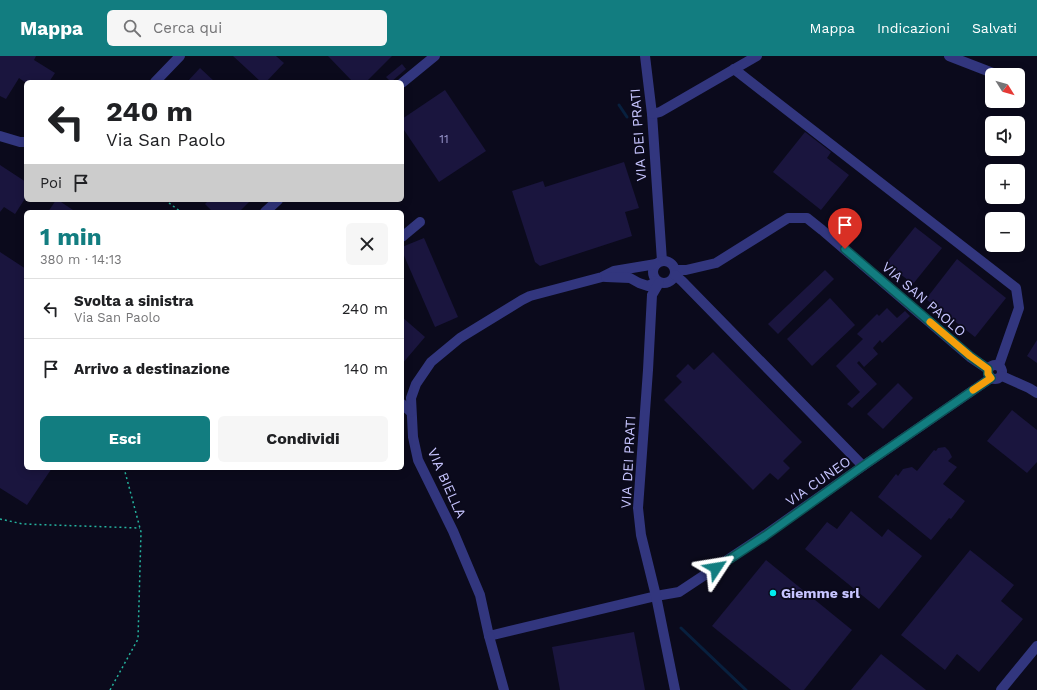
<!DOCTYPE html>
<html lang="it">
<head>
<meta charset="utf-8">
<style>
	:root { --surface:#fff; --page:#f6f6f6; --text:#202124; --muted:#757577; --line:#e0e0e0; --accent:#127d80 }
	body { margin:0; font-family:"Work Sans",sans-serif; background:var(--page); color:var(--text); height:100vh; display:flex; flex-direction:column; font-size:15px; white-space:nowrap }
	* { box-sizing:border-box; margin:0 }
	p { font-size:13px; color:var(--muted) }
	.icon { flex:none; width:22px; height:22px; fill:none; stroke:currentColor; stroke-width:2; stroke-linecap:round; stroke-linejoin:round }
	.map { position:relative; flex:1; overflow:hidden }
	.details { position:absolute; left:24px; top:154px; width:380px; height:260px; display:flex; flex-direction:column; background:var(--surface); border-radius:6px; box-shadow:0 2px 10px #0003 }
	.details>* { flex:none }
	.hud { position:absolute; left:24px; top:24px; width:380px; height:122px; border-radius:6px; box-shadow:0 2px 10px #0003; background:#fff; color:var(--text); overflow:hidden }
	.needle { width:26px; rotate:127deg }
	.tools { position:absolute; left:985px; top:12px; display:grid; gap:8px }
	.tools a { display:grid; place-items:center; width:40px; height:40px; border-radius:6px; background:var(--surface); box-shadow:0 2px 10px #0003; font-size:20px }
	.pin { position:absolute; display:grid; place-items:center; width:34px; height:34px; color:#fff; margin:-41px -17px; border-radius:50% 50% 50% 0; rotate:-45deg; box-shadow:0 0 4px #0007 }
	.pin .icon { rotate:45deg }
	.me { position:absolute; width:44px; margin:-22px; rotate:57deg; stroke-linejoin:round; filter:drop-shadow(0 0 3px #0008) }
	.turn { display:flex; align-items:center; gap:14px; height:84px; padding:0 16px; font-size:18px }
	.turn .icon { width:52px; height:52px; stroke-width:2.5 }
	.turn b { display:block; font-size:28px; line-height:34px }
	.then { display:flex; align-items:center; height:38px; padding:0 16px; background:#0003; gap:8px; font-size:15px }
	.round { display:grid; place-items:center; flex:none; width:42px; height:42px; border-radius:6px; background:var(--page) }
	.overview { display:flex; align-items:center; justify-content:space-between; height:68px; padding:0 16px }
	h1 { font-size:24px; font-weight:700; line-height:30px; color:var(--accent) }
	.action { display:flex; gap:8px; margin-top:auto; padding:8px 16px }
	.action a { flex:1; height:46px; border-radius:6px; background:var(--accent); color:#fff; font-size:16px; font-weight:700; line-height:46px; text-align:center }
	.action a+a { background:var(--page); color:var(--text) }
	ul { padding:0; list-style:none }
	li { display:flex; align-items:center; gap:12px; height:60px; padding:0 16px; border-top:1px solid var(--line) }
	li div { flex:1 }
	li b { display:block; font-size:15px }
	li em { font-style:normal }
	header { display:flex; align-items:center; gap:24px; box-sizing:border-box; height:56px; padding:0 20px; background:var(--accent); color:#fff }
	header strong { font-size:19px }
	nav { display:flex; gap:22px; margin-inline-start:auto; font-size:14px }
	.search { width:280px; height:36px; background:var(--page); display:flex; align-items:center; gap:10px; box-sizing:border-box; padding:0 14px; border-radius:6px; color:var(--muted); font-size:15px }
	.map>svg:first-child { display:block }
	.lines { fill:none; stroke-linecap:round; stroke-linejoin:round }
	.stream { stroke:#08203e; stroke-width:3 }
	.building { fill:#1a153e }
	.path { stroke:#25b39e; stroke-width:1.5; stroke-dasharray:2 3; stroke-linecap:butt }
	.minor { stroke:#32367e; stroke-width:10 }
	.route-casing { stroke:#0c5153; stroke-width:10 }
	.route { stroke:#127d80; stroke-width:7 }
	.slow { stroke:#f59e0b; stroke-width:7 }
	.poi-dot { fill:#00edf0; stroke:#0b0a1c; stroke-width:1.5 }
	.labels { text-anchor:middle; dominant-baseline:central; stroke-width:3.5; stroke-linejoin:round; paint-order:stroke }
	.number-label { font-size:12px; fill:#9c99cf }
	.street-label { font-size:14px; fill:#c7c5ff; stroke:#0b0a1c }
	.poi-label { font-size:14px; font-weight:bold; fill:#c7c5ff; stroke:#0b0a1c; text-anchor:start }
</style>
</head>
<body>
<header>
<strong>Mappa</strong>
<div class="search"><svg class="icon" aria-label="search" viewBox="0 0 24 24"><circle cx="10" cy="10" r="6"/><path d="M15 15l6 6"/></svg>Cerca qui</div>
<nav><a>Mappa</a><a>Indicazioni</a><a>Salvati</a></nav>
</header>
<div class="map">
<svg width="1037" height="634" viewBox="0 0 1037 634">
	<rect width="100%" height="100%" fill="#0b0a1c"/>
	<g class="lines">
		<g class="stream">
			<path d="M619 49 627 61"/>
			<path d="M681 572 746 634"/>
		</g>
	</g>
	<g class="building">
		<path d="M0 0H36L34 4 55 17 49 26 26 27 19 22 6 43 0 40Z"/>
		<path d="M233 0H276L284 7 266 26H261Z"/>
		<path d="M328 0H392L366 26H353Z"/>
		<path d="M402 8 406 13 391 26 386 21Z"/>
		<path d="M200 12 215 26H187Z"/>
		<path d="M445 34 486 95 439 126 402 71V63Z"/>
		<path d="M805 76 831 96 827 102 849 119 821 154 773 116Z"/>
		<path d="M624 106 639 152 625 156 632 180 540 210 535 206 512 135 543 125 545 131Z"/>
		<path d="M0 109 26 126V141L15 158 4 151 0 156Z"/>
		<path d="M56 144H58L76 156H48Z"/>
		<path d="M209 144H251L239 156H213L205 148Z"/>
		<path d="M915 171 942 192 913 228 886 207Z"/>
		<path d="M424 182 458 261 435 271 402 195V191Z"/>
		<path d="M0 196 26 213V412H52L27 449 0 432Z"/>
		<path d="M957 203 1006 242 975 281 926 243Z"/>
		<path d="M825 214 834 223 778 278 768 268Z"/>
		<path d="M830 242 855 269 812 310 787 283Z"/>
		<path d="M887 252 897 262 905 255 910 260 882 287 880 284 873 292 878 298 864 311 859 305 857 307 877 328 852 352 847 348 860 336 836 310 863 283 857 278 877 258 879 260Z"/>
		<path d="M402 261 425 281 402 308Z"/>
		<path d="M1037 284V307L1027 300Z"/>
		<path d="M713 296 802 386 783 405 790 412 778 424 770 417 753 434 664 344 682 326 676 320 688 308 694 314Z"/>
		<path d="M898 327 913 342 883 373 867 358Z"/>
		<path d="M1012 354 1037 374V406L1027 417 987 385Z"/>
		<path d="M945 391 949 395 952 401 948 405 957 411 943 428 965 445 951 463 949 462 931 484 878 441 896 418 898 420 903 413 912 411 917 415 934 394 936 395 938 392Z"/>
		<path d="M851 455 882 481 888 473 922 500 879 553 805 493 827 466 837 473Z"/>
		<path d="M970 494 1014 529 1001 545 1023 563 979 616 957 598 945 614 901 579Z"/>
		<path d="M766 504 852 574 804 634H791L712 570Z"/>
		<path d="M634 576 645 634H560L552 591Z"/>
		<path d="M881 598 926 634H851Z"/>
	</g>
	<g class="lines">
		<g class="path">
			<path d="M165 144 181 156"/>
			<path d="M0 463 23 468 140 472"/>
			<path d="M110 634 138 583 141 476 124 412"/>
		</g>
		<g class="minor">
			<path d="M645 0 652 58 662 205"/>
			<path d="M949 0 998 19"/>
			<path d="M734 13 1016 232 1019 252 999 309"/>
			<path d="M155 26 180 0"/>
			<path d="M402 27 435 0"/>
			<path d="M652 58 660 56 757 0"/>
			<path d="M0 80 20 86H26"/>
			<path d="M265 156 278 144"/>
			<path d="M402 181 420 166"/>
			<circle cx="664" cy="216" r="11"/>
			<path d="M656 208 614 215 602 221 530 240 522 244 460 282 431 306 416 328 411 342 413 381 418 404 453 475 480 539 489 580 656 540 679 536 765 479 863 410 991 322"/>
			<path d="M675 214H686L716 207 788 162H807L822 174 970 301 988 313"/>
			<path d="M675 219 682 225 863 410"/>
			<path d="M606 221 630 222 639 227 648 230 652 228 656 225"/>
			<path d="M659 227 652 239 648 314 638 452 641 479 656 540 675 634"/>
			<circle cx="995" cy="316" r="7"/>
			<path d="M1002 320 1029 332 1037 337"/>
			<path d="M402 348 411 356"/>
			<path d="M489 580 504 634"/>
			<path d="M1001 634 1037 590"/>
		</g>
	</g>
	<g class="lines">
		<defs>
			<path id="route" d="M716 512 765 480 863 410 991 322 988 318V313L970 300 845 193"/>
		</defs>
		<use href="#route" class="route-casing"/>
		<use href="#route" class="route"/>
		<path class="slow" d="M930 266 970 300 988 313V318L991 322 973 334"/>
	</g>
	<circle class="poi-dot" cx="773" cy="537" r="4"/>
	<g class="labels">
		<g class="number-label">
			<text x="444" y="83">11</text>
		</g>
		<g class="street-label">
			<text transform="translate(638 79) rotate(-94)">VIA DEI PRATI</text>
			<text transform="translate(924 243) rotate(41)">VIA SAN PAOLO</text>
			<text transform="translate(628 406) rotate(-87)">VIA DEI PRATI</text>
			<text transform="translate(818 425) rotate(-35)">VIA CUNEO</text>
			<text transform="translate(447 427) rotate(66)">VIA BIELLA</text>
		</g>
		<g class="poi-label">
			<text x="781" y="537">Giemme srl</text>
		</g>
	</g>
</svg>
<div class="tools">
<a><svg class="needle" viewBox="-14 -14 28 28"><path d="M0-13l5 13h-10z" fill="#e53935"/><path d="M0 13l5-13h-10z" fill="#757577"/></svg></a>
<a><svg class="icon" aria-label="sound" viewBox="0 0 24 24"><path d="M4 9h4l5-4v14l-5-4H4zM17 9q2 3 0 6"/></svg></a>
<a>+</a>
<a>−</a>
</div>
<div class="pin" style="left:845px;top:193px;background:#d93025"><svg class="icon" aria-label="arrive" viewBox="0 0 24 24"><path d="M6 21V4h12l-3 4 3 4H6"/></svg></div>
<svg class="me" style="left:716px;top:512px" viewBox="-20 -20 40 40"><path d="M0-17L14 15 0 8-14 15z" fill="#127d80" stroke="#fff" stroke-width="4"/></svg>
<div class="hud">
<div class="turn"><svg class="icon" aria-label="left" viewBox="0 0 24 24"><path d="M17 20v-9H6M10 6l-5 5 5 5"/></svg><div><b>240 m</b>Via San Paolo</div></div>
<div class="then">Poi<svg class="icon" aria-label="arrive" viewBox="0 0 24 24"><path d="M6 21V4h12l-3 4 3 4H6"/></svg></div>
</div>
<section class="details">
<div class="overview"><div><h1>1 min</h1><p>380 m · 14:13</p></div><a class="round"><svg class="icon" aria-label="close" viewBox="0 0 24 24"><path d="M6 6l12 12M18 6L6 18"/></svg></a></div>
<ul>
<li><svg class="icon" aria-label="left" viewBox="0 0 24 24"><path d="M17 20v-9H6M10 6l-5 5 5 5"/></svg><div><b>Svolta a sinistra</b><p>Via San Paolo</p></div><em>240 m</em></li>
<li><svg class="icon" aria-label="arrive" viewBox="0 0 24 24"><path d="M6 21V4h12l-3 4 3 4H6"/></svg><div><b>Arrivo a destinazione</b></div><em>140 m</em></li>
</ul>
<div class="action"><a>Esci</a><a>Condividi</a></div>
</section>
</div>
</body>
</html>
